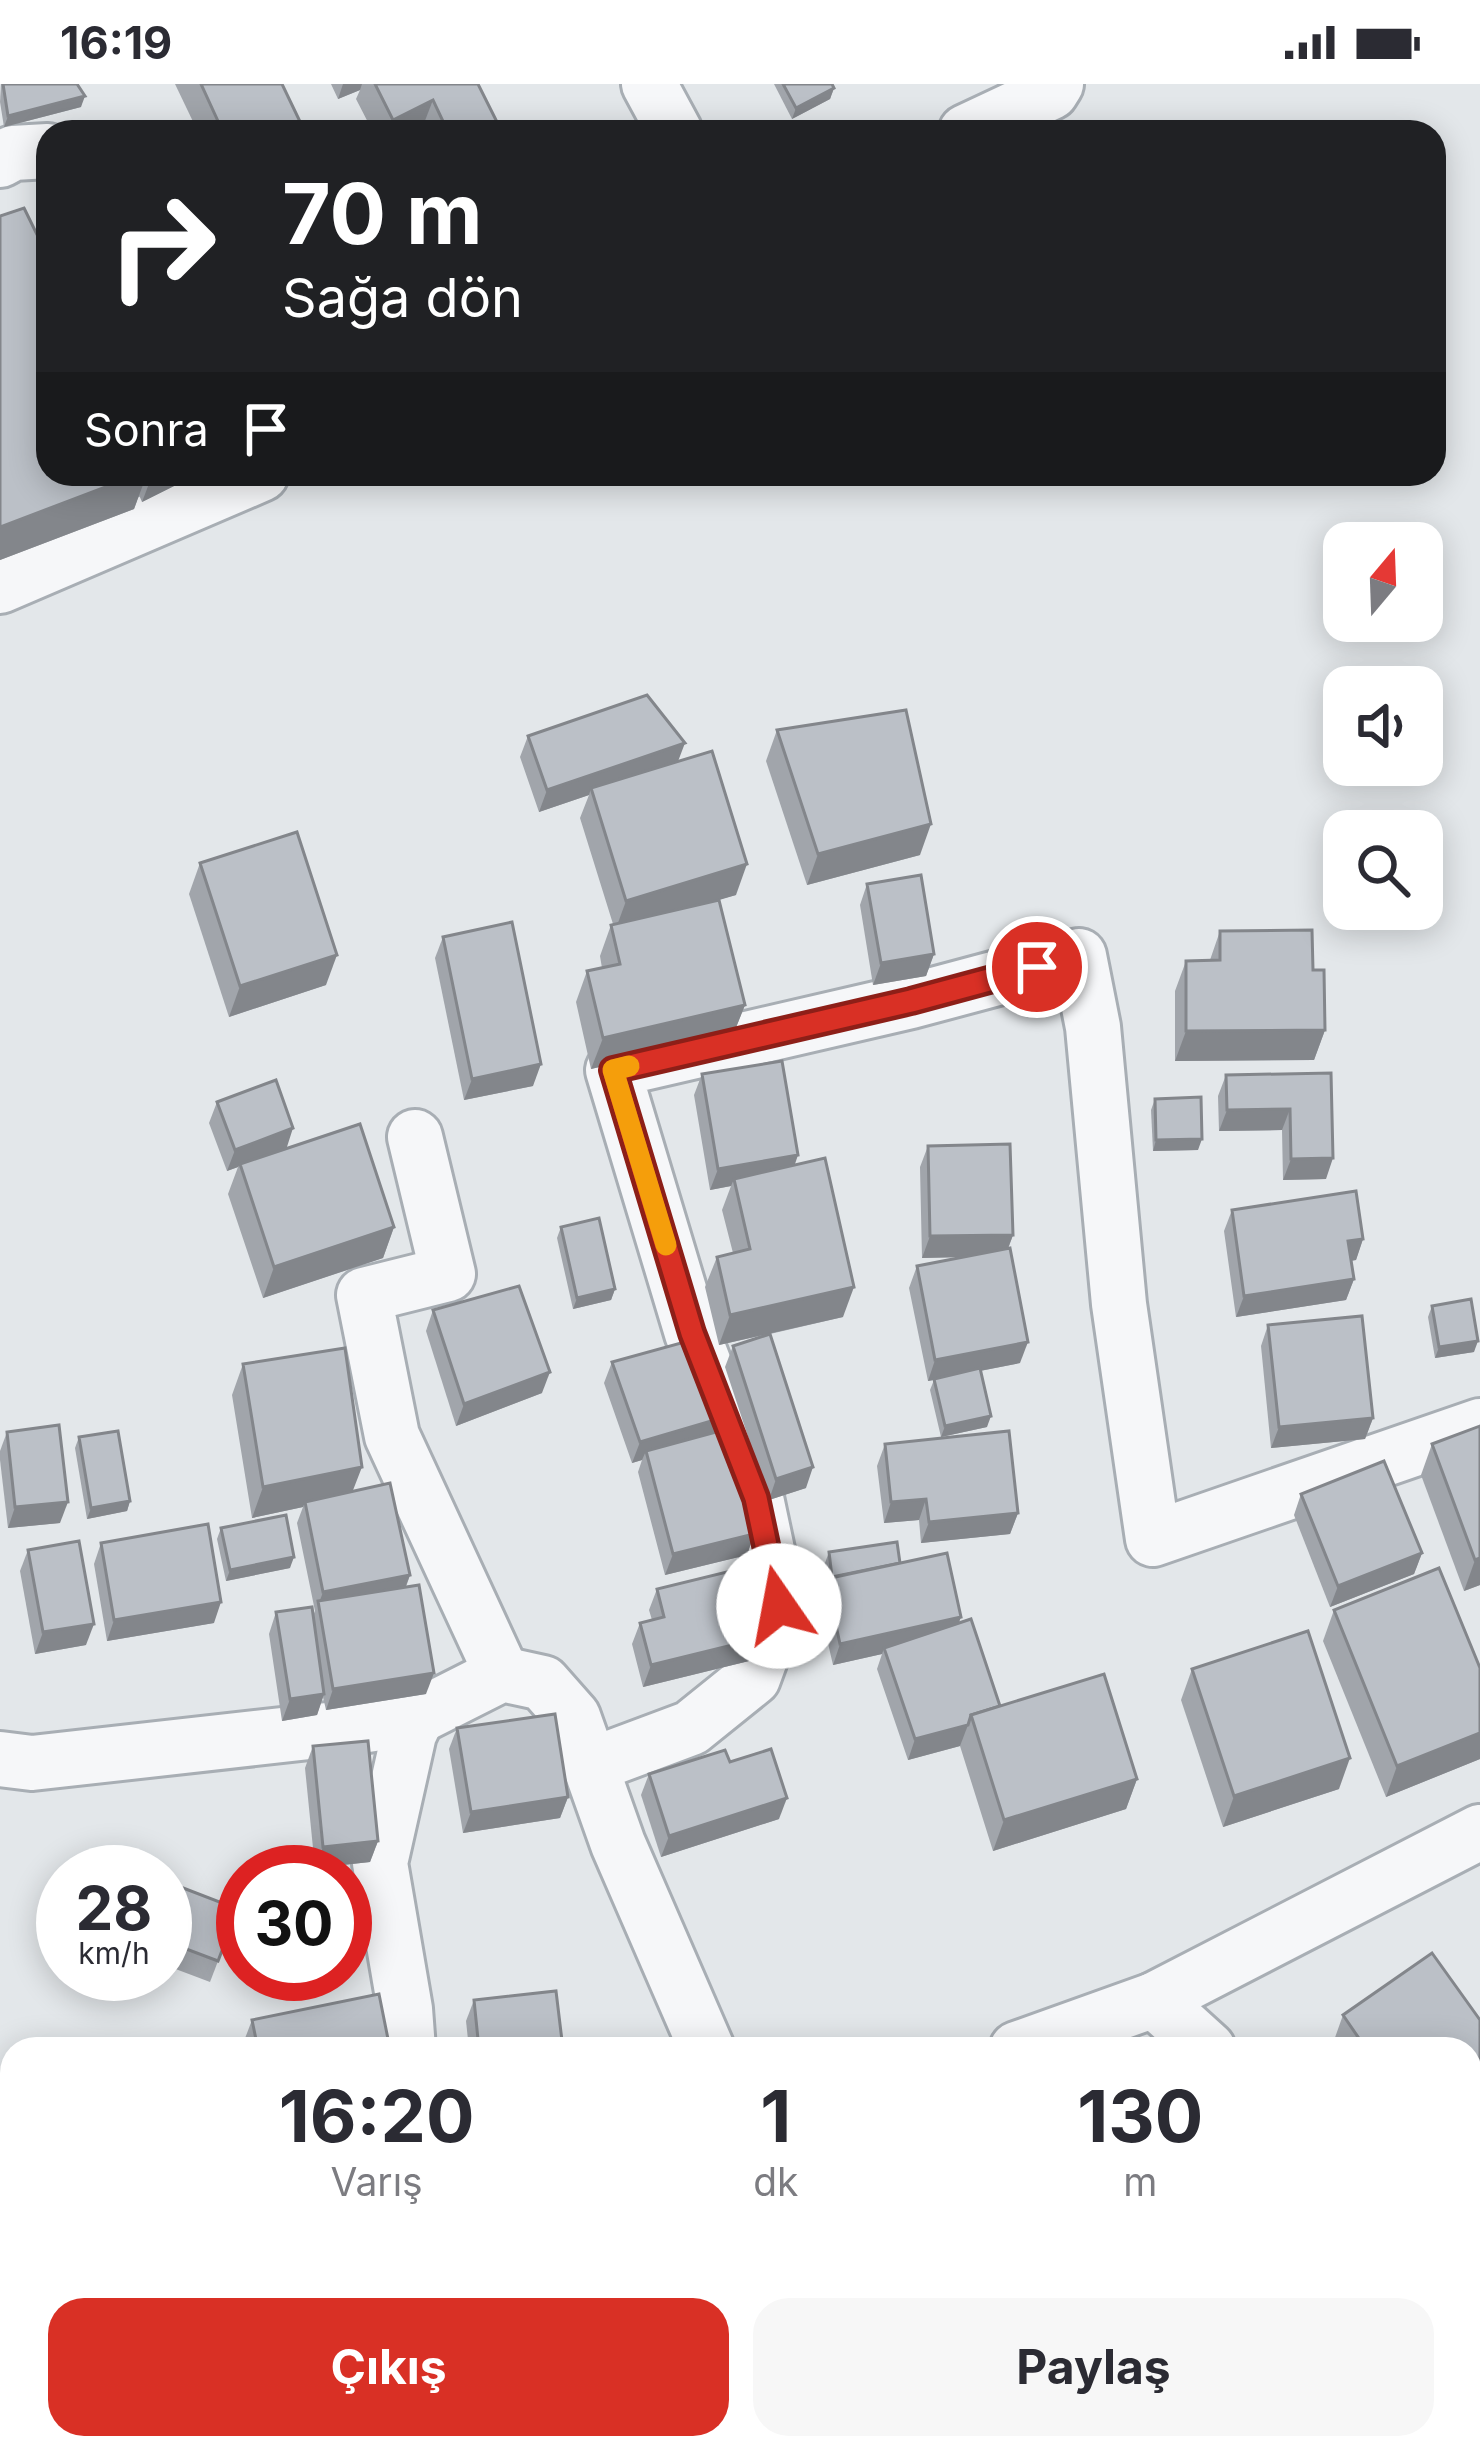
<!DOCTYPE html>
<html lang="tr">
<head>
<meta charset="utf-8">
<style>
	:root { --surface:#fff; --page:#f7f7f7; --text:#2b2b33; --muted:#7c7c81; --accent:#d93025 }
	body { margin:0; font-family:Inter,sans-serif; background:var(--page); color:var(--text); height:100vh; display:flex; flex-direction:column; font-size:45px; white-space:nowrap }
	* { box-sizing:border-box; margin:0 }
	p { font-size:39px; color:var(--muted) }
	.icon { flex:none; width:66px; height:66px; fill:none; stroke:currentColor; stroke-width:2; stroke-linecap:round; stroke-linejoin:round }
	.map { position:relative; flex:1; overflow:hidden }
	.drawer { position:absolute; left:0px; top:1953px; width:1482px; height:423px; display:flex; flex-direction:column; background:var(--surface); border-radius:36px 36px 0 0; box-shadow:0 6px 30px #0003 }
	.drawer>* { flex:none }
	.banner { position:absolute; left:36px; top:36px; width:1410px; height:366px; border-radius:36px; box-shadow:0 6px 30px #0003; background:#202124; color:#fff; overflow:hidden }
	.needle { width:78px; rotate:19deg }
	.buttons { position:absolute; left:1323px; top:438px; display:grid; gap:24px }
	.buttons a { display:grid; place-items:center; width:120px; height:120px; border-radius:24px; background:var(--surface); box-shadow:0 6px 30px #0003; font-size:60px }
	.speed { position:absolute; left:36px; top:1761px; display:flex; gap:24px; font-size:60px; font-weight:700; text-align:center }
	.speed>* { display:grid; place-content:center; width:156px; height:156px; border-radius:50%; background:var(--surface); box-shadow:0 6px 30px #0003; line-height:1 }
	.speed small { font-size:30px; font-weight:400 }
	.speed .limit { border:18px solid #d22; background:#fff; color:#111 }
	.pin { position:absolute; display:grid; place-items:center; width:102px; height:102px; color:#fff; margin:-51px; border:6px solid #fff; border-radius:50%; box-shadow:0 3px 12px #0007 }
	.me { position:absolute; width:132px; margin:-66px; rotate:348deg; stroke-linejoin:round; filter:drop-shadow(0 0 9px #0008) }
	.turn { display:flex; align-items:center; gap:42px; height:252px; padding:0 48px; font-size:54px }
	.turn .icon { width:156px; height:156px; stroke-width:2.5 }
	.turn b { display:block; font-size:84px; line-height:102px }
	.then { display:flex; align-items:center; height:114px; padding:0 48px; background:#0003; gap:24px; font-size:45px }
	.eta { display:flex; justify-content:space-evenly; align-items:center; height:204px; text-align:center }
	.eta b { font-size:72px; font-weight:700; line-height:84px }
	.button { display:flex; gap:24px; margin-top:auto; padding:24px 48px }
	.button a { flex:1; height:138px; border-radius:36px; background:var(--accent); color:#fff; font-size:48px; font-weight:700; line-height:138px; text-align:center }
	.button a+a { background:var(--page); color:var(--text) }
	.status { display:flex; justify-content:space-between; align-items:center; height:84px; padding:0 60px; background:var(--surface); direction:ltr }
	.status svg { height:33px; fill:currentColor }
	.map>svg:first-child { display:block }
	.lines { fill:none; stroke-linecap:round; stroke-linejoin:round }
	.minor-casing { stroke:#a8aeb4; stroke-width:60 }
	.minor { stroke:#f6f7f9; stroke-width:54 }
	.wall { fill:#a1a5ab }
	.shaded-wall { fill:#83868b }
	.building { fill:#bbc0c7; stroke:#83868b; stroke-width:3 }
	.route-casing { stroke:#8d1f18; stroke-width:30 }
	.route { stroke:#d93025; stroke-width:21 }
	.slow { stroke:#f59e0b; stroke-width:21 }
</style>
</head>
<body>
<div class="status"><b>16:19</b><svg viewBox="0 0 49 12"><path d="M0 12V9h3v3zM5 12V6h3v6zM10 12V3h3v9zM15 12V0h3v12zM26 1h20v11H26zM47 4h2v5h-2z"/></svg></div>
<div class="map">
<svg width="1480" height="2375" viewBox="0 0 1480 2375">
	<rect width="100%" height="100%" fill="#e3e7ea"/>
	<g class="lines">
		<defs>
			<g id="minor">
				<path d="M649 0 675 48"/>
				<path d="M966 48 1051 8 1056 0"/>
				<path d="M0 76 13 69 48 67"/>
				<path d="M0 502 261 390"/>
				<path d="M415 1053 448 1190 364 1211 392 1352 502 1590"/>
				<path d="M0 1675 32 1679 354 1643 417 1633 502 1590 543 1599 573 1633 618 1760 707 1965"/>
				<path d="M592 1681 691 1644 753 1594 779 1523 756 1414 692 1249 613 986 911 917 1079 872 1093 943 1119 1220 1153 1455 1480 1342"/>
				<path d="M1154 1916 1480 1748"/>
				<path d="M408 1965 405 1925 380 1779 409 1650 417 1633"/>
				<path d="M1017 1965 1154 1916 1208 1965"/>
				<path d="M1470 2260 1480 2274"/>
				<path d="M311 2364 314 2375"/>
				<path d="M743 2364 746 2375"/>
				<path d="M125 2375 134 2364"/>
			</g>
		</defs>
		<use href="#minor" class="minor-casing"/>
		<use href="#minor" class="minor"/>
	</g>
	<g class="wall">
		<path d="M1 0H77L81 23 4 43 0 18Z"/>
		<path d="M175 0H282L305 48H198Z"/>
		<path d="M331 0H478L502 48H373L356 15 360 6 338 15Z"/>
		<path d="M774 0H832L834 4 830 15 792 35Z"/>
		<path d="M0 132 48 390H198L142 418 139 411 134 425 0 476Z"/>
		<path d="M777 646 920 771 807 801 766 677Z"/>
		<path d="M528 652 678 678 736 811 717 816 745 921 733 951 591 985 576 918 587 887 602 884 600 872 611 841 613 840 580 734 589 711 539 728 520 673Z"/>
		<path d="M200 779 326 901 229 933 189 810Z"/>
		<path d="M867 800 934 870 926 892 873 901 860 821Z"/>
		<path d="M1220 847 1325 946 1314 976 1175 977V907L1186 877 1210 876Z"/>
		<path d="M443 853 533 1002 464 1016 435 874Z"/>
		<path d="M1331 989 1326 1095 1283 1096 1282 1046 1219 1047 1218 1012 1226 991Z"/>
		<path d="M702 990 794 1081 843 1233 770 1250 806 1404 769 1416 725 1283 733 1262 769 1250 719 1261 705 1203 717 1173 733 1169 722 1126 731 1102 710 1106 694 1011Z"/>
		<path d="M1155 1015 1198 1066 1153 1067 1151 1026Z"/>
		<path d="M217 1018 286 1064 394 1143 383 1174 263 1214 228 1110 238 1083 227 1087 209 1039Z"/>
		<path d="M928 1062 1013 1151 1008 1165 1020 1279 980 1287 987 1343 941 1353 930 1306 934 1296 928 1297 909 1204 917 1182 965 1173 922 1174 920 1083Z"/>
		<path d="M1232 1126 1363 1155 1356 1176 1351 1177 1354 1195 1346 1216 1236 1233 1224 1147Z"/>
		<path d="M561 1143 615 1205 611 1216 573 1225 557 1154Z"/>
		<path d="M1432 1222 1474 1268 1435 1274 1428 1233Z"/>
		<path d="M433 1226 542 1309 456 1342 426 1247Z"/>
		<path d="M1268 1241 1373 1334 1365 1355 1271 1364 1261 1262Z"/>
		<path d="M612 1278 725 1333 720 1347 754 1450 747 1471 665 1491 638 1388 642 1376 632 1379 604 1299Z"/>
		<path d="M243 1280 353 1407 410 1491 406 1503 426 1610 326 1626 323 1613 317 1631 282 1637 269 1550 276 1528 313 1532 315 1527 297 1439 303 1423 252 1434 232 1311Z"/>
		<path d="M1480 1342V1501L1464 1507 1421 1391 1432 1360Z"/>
		<path d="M7 1348 60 1439 8 1444 0 1376V1367Z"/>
		<path d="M79 1353 130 1417 127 1427 87 1435 75 1364Z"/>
		<path d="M885 1360 1018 1429 1010 1450 921 1459 919 1436 884 1439 877 1382Z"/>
		<path d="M1301 1410 1422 1469 1414 1490 1330 1523 1294 1431Z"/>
		<path d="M221 1444 290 1484 226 1497 217 1455Z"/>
		<path d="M101 1459 214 1539 107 1557 94 1480Z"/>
		<path d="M28 1466 86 1561 35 1570 20 1487Z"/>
		<path d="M829 1468 900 1479 959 1539 1000 1622 1137 1695 1126 1725 993 1767 960 1662 908 1676 877 1585 882 1570 833 1581 818 1516 827 1495 825 1479Z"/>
		<path d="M657 1505 757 1555 749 1577 643 1603 632 1560 640 1539 652 1536 649 1526Z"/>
		<path d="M1334 1526 1480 1584V1675L1386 1713 1323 1557Z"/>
		<path d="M1192 1585 1339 1705 1223 1743 1181 1616Z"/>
		<path d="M457 1644 568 1713 560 1734 463 1749 449 1665Z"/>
		<path d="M313 1662 378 1757 370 1778 315 1784 305 1684Z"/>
		<path d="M730 1678 779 1735 661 1773 641 1711 649 1690Z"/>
		<path d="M165 1797 238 1825 210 1898 165 1881Z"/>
		<path d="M474 1916 563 1965H469L466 1937Z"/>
		<path d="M1343 1931 1480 1936V2013L1470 2020V1965H1334L1332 1962Z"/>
		<path d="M252 1936 390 1965H246L244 1957Z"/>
		<path d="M12 2183V2364H46L30 2375H0V2191Z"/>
		<path d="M213 2364H301L304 2375H216Z"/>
		<path d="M352 2364H434L438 2375H356Z"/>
		<path d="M908 2364H1028L1026 2370 1008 2375H912Z"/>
		<path d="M1091 2364H1209L1205 2375H1087Z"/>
		<path d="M1328 2364H1384L1389 2375H1332Z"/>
	</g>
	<g class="shaded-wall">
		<path d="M343 0H362L360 6 338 15Z"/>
		<path d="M834 4 830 15 792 35 796 24Z"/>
		<path d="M85 12 81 23 4 43 8 32Z"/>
		<path d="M433 16 421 47 389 48 393 36Z"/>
		<path d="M140 390H147L134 425 0 476V443Z"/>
		<path d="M163 390H198L142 418 150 397Z"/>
		<path d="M685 659 677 680 591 704 589 711 539 728 547 706Z"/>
		<path d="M931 740 920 771 807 801 818 770Z"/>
		<path d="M747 780 736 811 615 847 626 817Z"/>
		<path d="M934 870 926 892 873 901 881 879Z"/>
		<path d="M337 871 326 901 229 933 240 902Z"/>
		<path d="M745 921 733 951 591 985 603 954Z"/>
		<path d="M1325 946 1314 976 1175 977 1186 947Z"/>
		<path d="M541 980 533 1002 464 1016 472 995Z"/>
		<path d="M1290 1025 1282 1046 1219 1047 1227 1026Z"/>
		<path d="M293 1044 286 1066 240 1080 238 1083 227 1087 235 1066Z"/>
		<path d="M1202 1055 1198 1066 1153 1067 1156 1056Z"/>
		<path d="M798 1071 791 1092 734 1095 731 1102 710 1106 718 1085Z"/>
		<path d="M1333 1074 1326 1095 1283 1096 1291 1075Z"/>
		<path d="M394 1143 383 1174 263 1214 274 1183Z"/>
		<path d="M1013 1151 1005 1172 922 1174 930 1152Z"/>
		<path d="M1363 1155 1356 1176 1340 1178 1348 1157Z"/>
		<path d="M1354 1195 1346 1216 1236 1233 1244 1212Z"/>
		<path d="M854 1203 843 1233 719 1261 730 1231Z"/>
		<path d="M615 1205 611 1216 573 1225 577 1214Z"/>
		<path d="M1478 1257 1474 1268 1435 1274 1439 1263Z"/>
		<path d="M1028 1258 1020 1279 928 1297 935 1276Z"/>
		<path d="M550 1288 542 1309 456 1342 464 1320Z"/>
		<path d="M991 1332 987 1343 941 1353 945 1342Z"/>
		<path d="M725 1333 717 1355 646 1367 642 1376 632 1379 640 1358Z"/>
		<path d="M1373 1334 1365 1355 1271 1364 1279 1343Z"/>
		<path d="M362 1383 350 1414 305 1418 303 1423 252 1434 263 1403Z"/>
		<path d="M813 1383 806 1404 769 1416 776 1395Z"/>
		<path d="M926 1415 919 1436 884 1439 891 1418Z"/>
		<path d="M130 1417 127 1427 87 1435 91 1424Z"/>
		<path d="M68 1418 60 1439 8 1444 15 1423Z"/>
		<path d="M1018 1429 1010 1450 921 1459 929 1438Z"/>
		<path d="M754 1450 747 1471 665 1491 673 1470Z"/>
		<path d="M1422 1469 1414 1490 1330 1523 1338 1502Z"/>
		<path d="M294 1473 290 1484 226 1497 230 1486Z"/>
		<path d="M1480 1474V1501L1464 1507 1475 1476Z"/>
		<path d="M410 1491 402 1512 319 1519 323 1508Z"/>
		<path d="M221 1518 214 1539 107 1557 114 1536Z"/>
		<path d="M961 1533 953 1555 884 1564 882 1570 833 1581 840 1560Z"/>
		<path d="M94 1540 86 1561 35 1570 43 1548Z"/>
		<path d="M757 1555 749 1577 643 1603 651 1581Z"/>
		<path d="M434 1589 426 1610 326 1626 333 1605Z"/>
		<path d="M324 1610 317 1631 282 1637 290 1615Z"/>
		<path d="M968 1641 960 1662 908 1676 915 1655Z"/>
		<path d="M1480 1649V1675L1386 1713 1397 1682Z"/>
		<path d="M1350 1674 1339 1705 1223 1743 1234 1712Z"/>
		<path d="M1137 1695 1126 1725 993 1767 1004 1736Z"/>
		<path d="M568 1713 560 1734 463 1749 471 1728Z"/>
		<path d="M787 1714 779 1735 661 1773 669 1752Z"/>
		<path d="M378 1757 370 1778 315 1784 323 1763Z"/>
		<path d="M1480 1991V2013L1470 2020V1998Z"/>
		<path d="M12 2144V2162L0 2166V2147Z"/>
		<path d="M14 2364H46L30 2375H10Z"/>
		<path d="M979 2364H1028L1026 2370 1008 2375H940Z"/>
		<path d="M1203 2364H1209L1205 2375H1177Z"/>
	</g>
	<g class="building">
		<path d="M3 0H77L85 12 8 32Z"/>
		<path d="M201 0H282L305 48H223Z"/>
		<path d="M375 0H478L502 48H448L433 16 393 36Z"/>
		<path d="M783 0H832L834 4 796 24Z"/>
		<path d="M24 124 48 173V390H140L0 443V132Z"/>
		<path d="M147 390H163L150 397Z"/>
		<path d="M647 611 685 659 547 706 528 652Z"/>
		<path d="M906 626 931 740 818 770 777 646Z"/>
		<path d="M712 667 747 780 626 817 591 704Z"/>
		<path d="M297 748 337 871 240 902 200 779Z"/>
		<path d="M921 791 934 870 881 879 867 800Z"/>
		<path d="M719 816 745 921 603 954 587 887 620 880 611 841Z"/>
		<path d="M512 838 541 980 472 995 443 853Z"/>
		<path d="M1312 846 1313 886H1324L1325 946 1186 947V877L1220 876V847Z"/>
		<path d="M782 977 798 1071 718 1085 702 990Z"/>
		<path d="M1331 989 1333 1074 1291 1075 1290 1025 1227 1026 1226 991Z"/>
		<path d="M276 996 293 1044 235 1066 217 1018Z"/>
		<path d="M1201 1013 1202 1055 1156 1056 1155 1015Z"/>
		<path d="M360 1040 394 1143 274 1183 240 1080Z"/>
		<path d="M1010 1060 1013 1151 930 1152 928 1062Z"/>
		<path d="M825 1074 854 1203 730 1231 717 1173 750 1165 734 1095Z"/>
		<path d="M1356 1107 1363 1155 1348 1157 1354 1195 1244 1212 1232 1126Z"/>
		<path d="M599 1134 615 1205 577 1214 561 1143Z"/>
		<path d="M1010 1164 1028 1258 935 1276 917 1182Z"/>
		<path d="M519 1202 550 1288 464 1320 433 1226Z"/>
		<path d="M1471 1215 1478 1257 1439 1263 1432 1222Z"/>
		<path d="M1362 1232 1373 1334 1279 1343 1268 1241Z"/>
		<path d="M770 1250 813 1383 776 1395 733 1262Z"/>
		<path d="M699 1254 725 1333 640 1358 612 1278Z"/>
		<path d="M345 1264 362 1383 263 1403 243 1280Z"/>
		<path d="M980 1284 991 1332 945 1342 934 1295Z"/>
		<path d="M59 1341 68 1418 15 1423 7 1348Z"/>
		<path d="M1480 1342V1474L1475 1476 1432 1360Z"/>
		<path d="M727 1345 754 1450 673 1470 646 1367Z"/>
		<path d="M118 1347 130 1417 91 1424 79 1353Z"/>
		<path d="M1009 1347 1018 1429 929 1438 926 1415 891 1418 885 1360Z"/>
		<path d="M1384 1377 1422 1469 1338 1502 1301 1410Z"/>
		<path d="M390 1399 410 1491 323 1508 305 1418Z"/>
		<path d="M286 1431 294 1473 230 1486 221 1444Z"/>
		<path d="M208 1440 221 1518 114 1536 101 1459Z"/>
		<path d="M79 1457 94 1540 43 1548 28 1466Z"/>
		<path d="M897 1458 900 1479 832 1493 829 1468Z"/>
		<path d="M947 1469 961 1533 840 1560 826 1495Z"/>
		<path d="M1439 1484 1480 1584V1649L1397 1682 1334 1526Z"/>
		<path d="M739 1485 757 1555 651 1581 640 1539 664 1533 657 1505Z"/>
		<path d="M419 1501 434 1589 333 1605 318 1517Z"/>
		<path d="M312 1523 324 1610 290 1615 276 1528Z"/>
		<path d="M971 1535 1000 1622 971 1631 968 1641 915 1655 884 1564Z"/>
		<path d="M1308 1547 1350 1674 1234 1712 1192 1585Z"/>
		<path d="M1104 1590 1137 1695 1004 1736 971 1631Z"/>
		<path d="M555 1630 568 1713 471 1728 457 1644Z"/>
		<path d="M368 1657 378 1757 323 1763 313 1662Z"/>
		<path d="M771 1665 787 1714 669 1752 649 1690 725 1666 730 1678Z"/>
		<path d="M124 1782 140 1788H122Z"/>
		<path d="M165 1797 238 1825 218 1877 165 1857Z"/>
		<path d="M1432 1869 1480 1936V1991L1470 1998V1965H1341L1358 1953 1343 1931Z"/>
		<path d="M556 1907 563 1965H479L474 1916Z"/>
		<path d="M379 1910 390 1965H258L252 1936Z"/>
		<path d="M12 2091V2144L0 2147V2095Z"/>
		<path d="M12 2183V2358L0 2340V2191Z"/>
		<path d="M1480 2348V2375H1435L1432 2368 1442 2364H1470V2352Z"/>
		<path d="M227 2364H301L304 2375H230Z"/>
		<path d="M367 2364H434L438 2375H371Z"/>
		<path d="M519 2364H528L531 2375H481Z"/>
		<path d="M677 2364H711L714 2375H672L670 2366Z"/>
		<path d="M922 2364H979L940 2375H925Z"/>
		<path d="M1093 2364H1203L1177 2375H1098Z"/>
		<path d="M1345 2364H1384L1389 2375H1350Z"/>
	</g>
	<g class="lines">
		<defs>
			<path id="route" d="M779 1522 756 1414 692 1249 613 986 911 917 1037 883"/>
		</defs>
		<use href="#route" class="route-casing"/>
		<use href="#route" class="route"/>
		<path class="slow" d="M629 982 613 986 666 1161"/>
	</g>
</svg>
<div class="buttons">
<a><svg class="needle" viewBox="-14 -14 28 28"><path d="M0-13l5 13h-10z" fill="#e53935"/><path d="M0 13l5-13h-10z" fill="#7c7c81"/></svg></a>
<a><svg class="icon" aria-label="sound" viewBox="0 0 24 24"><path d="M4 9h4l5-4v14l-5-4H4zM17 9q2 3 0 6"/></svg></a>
<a><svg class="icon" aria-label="search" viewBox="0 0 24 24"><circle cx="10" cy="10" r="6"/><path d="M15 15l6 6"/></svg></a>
</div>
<div class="speed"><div>28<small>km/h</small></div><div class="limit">30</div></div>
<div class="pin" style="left:1037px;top:883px;background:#d93025"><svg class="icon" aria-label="arrive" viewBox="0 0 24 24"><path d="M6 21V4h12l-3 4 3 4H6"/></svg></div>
<svg class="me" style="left:779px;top:1522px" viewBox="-20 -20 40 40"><circle r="19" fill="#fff"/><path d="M0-13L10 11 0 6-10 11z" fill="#d93025"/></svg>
<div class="banner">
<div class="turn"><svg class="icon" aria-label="right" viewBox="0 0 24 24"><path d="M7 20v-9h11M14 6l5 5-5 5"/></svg><div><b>70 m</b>Sağa dön</div></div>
<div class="then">Sonra<svg class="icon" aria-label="arrive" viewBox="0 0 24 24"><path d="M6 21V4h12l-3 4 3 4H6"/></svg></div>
</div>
<section class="drawer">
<div class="eta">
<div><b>16:20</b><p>Varış</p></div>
<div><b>1</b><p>dk</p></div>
<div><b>130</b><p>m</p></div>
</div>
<div class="button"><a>Çıkış</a><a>Paylaş</a></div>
</section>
</div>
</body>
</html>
